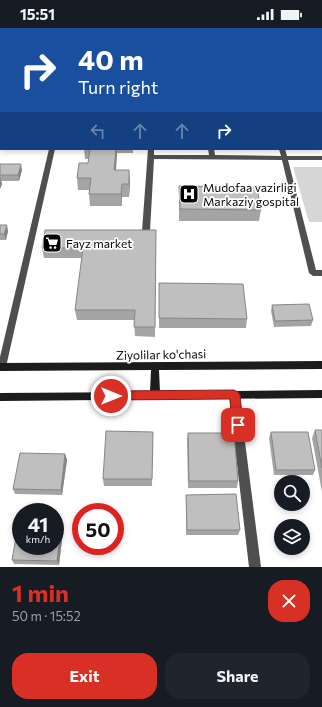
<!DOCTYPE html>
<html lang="en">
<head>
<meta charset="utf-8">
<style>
	:root { --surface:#171b24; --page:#20242c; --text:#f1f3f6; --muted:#9ea1a6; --accent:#d93025 }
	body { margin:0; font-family:Commissioner,sans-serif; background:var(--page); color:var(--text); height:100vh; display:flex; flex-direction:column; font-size:15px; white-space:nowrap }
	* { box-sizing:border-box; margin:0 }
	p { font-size:13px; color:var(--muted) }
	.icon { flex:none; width:22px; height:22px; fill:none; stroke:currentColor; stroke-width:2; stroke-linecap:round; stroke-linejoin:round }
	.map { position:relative; height:539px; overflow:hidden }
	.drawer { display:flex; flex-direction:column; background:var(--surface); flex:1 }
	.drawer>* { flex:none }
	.guide { position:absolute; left:0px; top:0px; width:322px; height:122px; box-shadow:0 2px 6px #0003; background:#1a4fa0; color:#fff; overflow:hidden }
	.buttons { position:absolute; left:274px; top:447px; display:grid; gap:8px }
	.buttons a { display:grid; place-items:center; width:36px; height:36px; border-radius:50%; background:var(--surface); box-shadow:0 2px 6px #0003; font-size:20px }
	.speed { position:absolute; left:12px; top:475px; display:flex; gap:8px; font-size:20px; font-weight:700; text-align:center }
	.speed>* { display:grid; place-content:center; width:52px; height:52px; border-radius:50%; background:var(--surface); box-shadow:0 2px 6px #0003; line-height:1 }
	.speed small { font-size:10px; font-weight:400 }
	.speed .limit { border:6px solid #d22; background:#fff; color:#111 }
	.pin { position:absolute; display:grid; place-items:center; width:34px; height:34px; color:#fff; margin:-17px; border-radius:8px; box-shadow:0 2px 6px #0006 }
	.me { position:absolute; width:44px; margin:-22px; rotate:90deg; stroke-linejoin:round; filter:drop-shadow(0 0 3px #0008) }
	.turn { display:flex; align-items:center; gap:14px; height:84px; padding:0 12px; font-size:18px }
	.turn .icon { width:52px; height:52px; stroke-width:2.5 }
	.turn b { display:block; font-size:28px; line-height:34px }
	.lanes { display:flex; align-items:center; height:38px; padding:0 12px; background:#0003; justify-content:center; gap:20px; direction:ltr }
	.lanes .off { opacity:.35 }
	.round { display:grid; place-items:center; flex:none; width:42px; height:42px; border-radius:16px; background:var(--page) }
	.head { display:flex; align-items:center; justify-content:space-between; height:68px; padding:0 12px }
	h1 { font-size:24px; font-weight:700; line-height:30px; color:var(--accent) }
	.button { display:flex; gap:8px; margin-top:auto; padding:8px 12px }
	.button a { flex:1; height:46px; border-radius:16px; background:var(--accent); color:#fff; font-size:16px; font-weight:700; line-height:46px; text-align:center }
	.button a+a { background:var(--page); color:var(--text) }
	.status { display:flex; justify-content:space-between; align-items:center; height:28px; padding:0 20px; background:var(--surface); direction:ltr }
	.status svg { height:11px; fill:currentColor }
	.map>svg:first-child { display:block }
	.green { fill:#d6d6d6 }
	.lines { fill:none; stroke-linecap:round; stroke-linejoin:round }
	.lane { fill:#4f4f4f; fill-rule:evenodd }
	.street { fill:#4f4f4f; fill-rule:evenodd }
	.secondary { fill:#1c1c1c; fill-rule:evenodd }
	.wall { fill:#a4a4a4 }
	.shaded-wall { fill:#868686 }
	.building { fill:#bfbfbf; stroke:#868686 }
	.route { fill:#d93025; stroke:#8d1f18 }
	.labels { text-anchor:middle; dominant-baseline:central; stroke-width:3.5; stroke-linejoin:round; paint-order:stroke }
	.poi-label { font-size:12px; fill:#000; stroke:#fff; text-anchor:start }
	.street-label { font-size:12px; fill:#000; stroke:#fff }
</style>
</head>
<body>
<div class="status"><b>15:51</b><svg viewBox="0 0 49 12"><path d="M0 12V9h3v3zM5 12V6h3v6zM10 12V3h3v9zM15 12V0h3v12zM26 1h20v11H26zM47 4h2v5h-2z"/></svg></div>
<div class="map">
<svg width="322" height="539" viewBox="0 0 322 539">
	<rect width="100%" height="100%" fill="#fff"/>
	<path class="green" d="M293 139H322V194H309Z"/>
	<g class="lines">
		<g class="lane">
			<rect x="321" y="28" width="1" height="4"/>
			<rect x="321" y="63" width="1" height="4"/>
			<path d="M148 121H154V127H209L208 121H214L215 127 281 128 279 121H285L287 128H322V132H288L316 242H322V248H313L309 245 282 132 154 131 150 203 149 205H143L142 203Z"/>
			<path d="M234 363 237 364 239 367 261 539H249L229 367 231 364Z"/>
		</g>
		<g class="street">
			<rect x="77" y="0" width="4" height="1"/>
			<path d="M49 121H55L6 339 5 342H0V329Z"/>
		</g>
		<path class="secondary" d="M322 333V341L159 342 160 364 322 362V370L0 373V365L150 364 151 342 0 343V335Z"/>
	</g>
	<g class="wall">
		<path d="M0 0H34L33 1H1V29H0Z"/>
		<rect x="0" y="37" width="1" height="17"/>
		<path d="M84 121H133V125H117L116 142 130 154 129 169H122V178H90L89 166V162H78L77 150 88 135V131H85Z"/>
		<path d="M0 136 22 142 19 153H1L2 156 0 161Z"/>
		<path d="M179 158 261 182 259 193H179Z"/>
		<path d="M0 197 8 203 6 212H0Z"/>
		<path d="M156 202 155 309 135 308 134 292H77L75 282 82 230H44L42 220Z"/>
		<path d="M159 255 247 291 246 300H159Z"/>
		<path d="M272 277 313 292 311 298 274 299 271 283Z"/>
		<path d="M315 402H322V464L312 410Z"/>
		<path d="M153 404 152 458H104L103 451Z"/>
		<path d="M271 404 315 442 313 447H274L269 410Z"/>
		<path d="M188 405 238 453 237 460H188L187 412Z"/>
		<path d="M65 426 67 432 62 467 15 466 13 461Z"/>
		<path d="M186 467 240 502 238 507H186Z"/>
		<path d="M61 498 63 503 59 537 14 536 12 532Z"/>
	</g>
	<g class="shaded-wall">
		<path d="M1 101V115L0 118V104Z"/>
		<path d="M116 121H117V125L115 154 114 142Z"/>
		<path d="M21 136 22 142 19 153 18 147Z"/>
		<path d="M129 142 130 154 129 169Z"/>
		<path d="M0 148 2 156 0 161Z"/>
		<path d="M122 156V178L121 166Z"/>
		<path d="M7 197 8 203 6 212 4 206Z"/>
		<path d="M65 426 67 432 62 467 61 462Z"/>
		<path d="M61 498 63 503 59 537 57 533Z"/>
	</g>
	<g class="building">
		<path d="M0 0H30V1H1V22H0Z"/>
		<rect x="0" y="37" width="1" height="10"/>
		<path d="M0 57H1V101L0 104Z"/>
		<path d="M90 121H116L114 142H129V156H122L121 166H89L91 150H77L79 135H88Z"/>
		<path d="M0 136H21L18 147H0Z"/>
		<path d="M179 158 257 159 261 182 180 181Z"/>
		<path d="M0 197H7L4 206H0Z"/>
		<path d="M45 202H156L155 299H134L135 282H75L83 220H42Z"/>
		<path d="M159 255 243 256 247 291 159 290Z"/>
		<path d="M309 276 313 292 275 293 272 277Z"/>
		<path d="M315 402H322V440Z"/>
		<path d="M106 403 153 404 152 451H103Z"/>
		<path d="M271 404H308L315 442H276Z"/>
		<path d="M188 405H234L238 453H189Z"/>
		<path d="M20 425 65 426 61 462 13 461Z"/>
		<path d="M236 466 240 502H187L186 467Z"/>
		<path d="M18 498H21V518H55V498H61L57 533 12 532Z"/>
	</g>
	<path class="route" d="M234 362 238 364 240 367 243 397 241 400 238 402 234 400 232 397 230 371 111 372 107 371 106 368 107 365 111 363Z"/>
	<defs>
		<symbol id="hospital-square" viewBox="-11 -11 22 22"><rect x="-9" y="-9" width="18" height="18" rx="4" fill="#000" stroke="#fff"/><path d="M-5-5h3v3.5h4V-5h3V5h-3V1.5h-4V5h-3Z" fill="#fff"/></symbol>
		<symbol id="supermarket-square" viewBox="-11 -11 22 22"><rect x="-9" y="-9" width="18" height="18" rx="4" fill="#000" stroke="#fff"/><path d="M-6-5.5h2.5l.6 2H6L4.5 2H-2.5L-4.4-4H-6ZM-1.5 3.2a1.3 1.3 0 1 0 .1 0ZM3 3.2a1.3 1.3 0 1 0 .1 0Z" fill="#fff"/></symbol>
	</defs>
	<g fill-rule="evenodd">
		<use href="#hospital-square" x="178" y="155" width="22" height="22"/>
		<use href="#supermarket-square" x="41" y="204" width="22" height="22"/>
	</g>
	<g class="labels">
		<g class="poi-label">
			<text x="203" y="159">Mudofaa vazirligi<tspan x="203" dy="14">Markaziy gospital</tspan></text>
			<text x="66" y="215">Fayz market</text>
		</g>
		<g class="street-label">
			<text transform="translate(161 326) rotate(-1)">Ziyolilar ko'chasi</text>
		</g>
	</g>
</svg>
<div class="buttons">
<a><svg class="icon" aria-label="search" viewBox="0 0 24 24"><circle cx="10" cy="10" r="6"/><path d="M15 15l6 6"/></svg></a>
<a><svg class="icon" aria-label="layers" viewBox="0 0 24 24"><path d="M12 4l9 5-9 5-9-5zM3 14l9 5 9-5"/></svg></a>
</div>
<div class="speed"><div>41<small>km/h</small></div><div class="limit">50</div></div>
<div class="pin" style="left:238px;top:397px;background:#d93025"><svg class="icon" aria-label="arrive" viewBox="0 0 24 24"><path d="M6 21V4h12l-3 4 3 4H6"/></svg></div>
<svg class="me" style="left:111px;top:368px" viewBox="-20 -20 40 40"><circle r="17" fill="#d93025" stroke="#fff" stroke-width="3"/><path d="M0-11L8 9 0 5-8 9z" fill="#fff"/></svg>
<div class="guide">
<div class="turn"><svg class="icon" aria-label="right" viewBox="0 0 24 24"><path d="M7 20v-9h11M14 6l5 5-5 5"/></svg><div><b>40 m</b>Turn right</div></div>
<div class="lanes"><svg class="icon off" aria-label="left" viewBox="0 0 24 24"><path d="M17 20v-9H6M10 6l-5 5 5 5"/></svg><svg class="icon off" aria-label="ahead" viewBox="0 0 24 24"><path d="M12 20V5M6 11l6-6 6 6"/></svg><svg class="icon off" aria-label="ahead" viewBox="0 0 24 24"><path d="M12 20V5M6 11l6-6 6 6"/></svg><svg class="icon" aria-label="right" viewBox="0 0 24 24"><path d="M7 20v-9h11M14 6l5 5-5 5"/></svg></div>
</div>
</div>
<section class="drawer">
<div class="head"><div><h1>1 min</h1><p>50 m · 15:52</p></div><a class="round" style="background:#d93025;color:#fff"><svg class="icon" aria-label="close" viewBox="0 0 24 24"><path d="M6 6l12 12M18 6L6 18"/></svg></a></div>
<div class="button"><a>Exit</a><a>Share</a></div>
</section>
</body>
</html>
